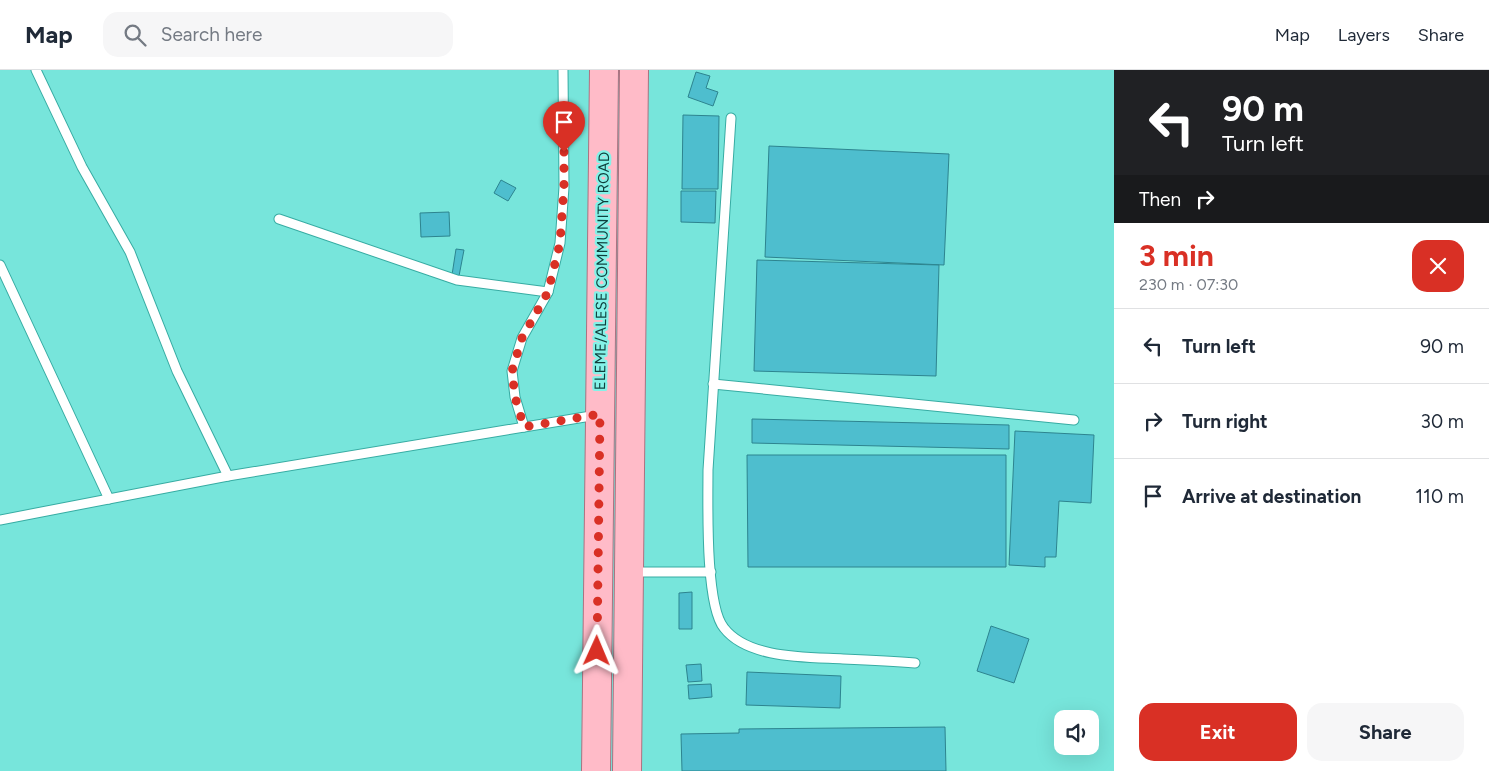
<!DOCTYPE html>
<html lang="en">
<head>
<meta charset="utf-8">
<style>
	:root { --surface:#fff; --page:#f6f6f7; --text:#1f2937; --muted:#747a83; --line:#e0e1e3; --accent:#d93025 }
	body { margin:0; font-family:Figtree,sans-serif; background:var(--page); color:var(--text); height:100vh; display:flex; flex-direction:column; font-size:19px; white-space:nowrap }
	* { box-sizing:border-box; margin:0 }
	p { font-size:16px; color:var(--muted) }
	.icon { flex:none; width:28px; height:28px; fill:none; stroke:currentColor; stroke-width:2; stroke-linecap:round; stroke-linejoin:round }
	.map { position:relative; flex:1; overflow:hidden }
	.details { display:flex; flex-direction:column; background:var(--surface); width:375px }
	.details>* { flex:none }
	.banner { background:#202124; color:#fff; overflow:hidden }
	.controls { position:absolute; left:1054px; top:640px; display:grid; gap:10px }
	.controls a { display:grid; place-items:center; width:45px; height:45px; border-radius:10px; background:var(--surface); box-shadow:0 5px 20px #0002; font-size:25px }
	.pin { position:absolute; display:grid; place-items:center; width:42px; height:42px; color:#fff; margin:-51px -21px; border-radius:50% 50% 50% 0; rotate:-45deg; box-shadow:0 0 5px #0007 }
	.pin .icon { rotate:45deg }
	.me { position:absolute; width:55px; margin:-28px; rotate:1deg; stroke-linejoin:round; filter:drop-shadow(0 0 4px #0008) }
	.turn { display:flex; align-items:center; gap:18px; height:105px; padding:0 25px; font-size:22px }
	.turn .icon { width:65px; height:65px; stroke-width:2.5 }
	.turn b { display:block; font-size:35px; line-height:42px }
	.then { display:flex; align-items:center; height:48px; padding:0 25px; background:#0003; gap:10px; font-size:19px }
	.round { display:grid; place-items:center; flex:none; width:52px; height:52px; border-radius:15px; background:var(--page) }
	.headline { display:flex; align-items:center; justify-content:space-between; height:85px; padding:0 25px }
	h1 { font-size:30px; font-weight:700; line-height:38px; color:var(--accent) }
	.action { display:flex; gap:10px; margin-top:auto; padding:10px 25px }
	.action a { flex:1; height:58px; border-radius:15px; background:var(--accent); color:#fff; font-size:20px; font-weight:700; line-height:58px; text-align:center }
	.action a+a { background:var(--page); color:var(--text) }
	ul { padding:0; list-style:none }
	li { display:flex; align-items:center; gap:15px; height:75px; padding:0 25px; border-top:1px solid var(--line) }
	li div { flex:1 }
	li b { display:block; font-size:19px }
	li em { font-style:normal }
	header { display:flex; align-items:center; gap:30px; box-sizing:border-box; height:70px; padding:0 25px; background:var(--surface); border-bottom:1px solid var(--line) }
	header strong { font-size:24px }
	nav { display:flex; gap:28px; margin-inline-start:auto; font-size:18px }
	.search { width:350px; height:45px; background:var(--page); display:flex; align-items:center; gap:12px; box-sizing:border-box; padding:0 18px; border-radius:15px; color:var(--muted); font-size:19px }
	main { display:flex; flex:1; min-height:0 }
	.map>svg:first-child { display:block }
	.building { fill:#4ebece; stroke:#2d848f }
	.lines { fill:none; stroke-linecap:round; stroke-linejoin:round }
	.service-casing { stroke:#37aca3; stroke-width:11 }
	.primary-casing { stroke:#ab7280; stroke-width:30 }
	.service { stroke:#fff; stroke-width:9 }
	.primary { stroke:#ffbbc8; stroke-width:28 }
	.route { stroke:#d93025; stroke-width:9; stroke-dasharray:0 16.2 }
	.labels { text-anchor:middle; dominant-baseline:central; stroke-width:4.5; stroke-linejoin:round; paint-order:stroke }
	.street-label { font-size:15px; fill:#0e3f3c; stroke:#84f2e8 }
</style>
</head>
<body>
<header>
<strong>Map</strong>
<div class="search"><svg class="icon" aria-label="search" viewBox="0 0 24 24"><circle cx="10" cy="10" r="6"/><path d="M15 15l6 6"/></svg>Search here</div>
<nav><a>Map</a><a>Layers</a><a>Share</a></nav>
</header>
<main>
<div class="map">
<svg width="1114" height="701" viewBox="0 0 1114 701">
	<rect width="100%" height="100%" fill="#77e5db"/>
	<g class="building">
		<path d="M696 2 710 6 706 18 718 22 713 36 688 27Z"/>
		<path d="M683 45 719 46 718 119H682Z"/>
		<path d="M769 76 949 84 944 195 765 187Z"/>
		<path d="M501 110 516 118 508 131 494 123Z"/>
		<path d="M681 121H716L715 153 681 152Z"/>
		<path d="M449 142 450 166 421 167 420 143Z"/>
		<path d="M456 179 464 180 459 206 452 205Z"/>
		<path d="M757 190 939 195 936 306 754 301Z"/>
		<path d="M752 349 1009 355V379L752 373Z"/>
		<path d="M1015 361 1094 365 1091 433 1059 431 1056 487H1045V497L1009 495Z"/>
		<path d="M747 385H1006V497H748Z"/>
		<path d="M692 522V559H679V523Z"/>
		<path d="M991 556 1029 569 1014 613 977 601Z"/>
		<path d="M701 594 702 611 688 612 686 595Z"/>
		<path d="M747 602 841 606 840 638 746 635Z"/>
		<path d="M711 614 712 627 689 629 688 615Z"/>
		<path d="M945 657 946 701H682L681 664 739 663V659Z"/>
	</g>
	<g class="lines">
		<defs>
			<g id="service">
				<path d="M36 0 82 97 130 182 177 301 228 406"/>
				<path d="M731 48 708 400C708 433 705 535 724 558 748 589 807 587 843 589 867 590 891 591 915 593"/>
				<path d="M279 149 457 210 548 222"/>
				<path d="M0 195 109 429"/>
				<path d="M713 314 1074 350"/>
				<path d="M524 357 515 327 512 301 522 268 548 222 560 173 564 117 563 0"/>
				<path d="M0 450 228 406 597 345"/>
				<path d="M632 502H711"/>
			</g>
			<g id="primary">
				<path d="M596 701 604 0"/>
				<path d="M627 701 634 0"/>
			</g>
		</defs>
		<use href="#service" class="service-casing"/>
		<use href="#primary" class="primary-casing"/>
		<use href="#service" class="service"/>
		<use href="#primary" class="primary"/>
	</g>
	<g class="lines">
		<path class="route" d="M564 82V117L560 173 548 222 522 268 512 301 515 327 524 357 600 344 597 581"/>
	</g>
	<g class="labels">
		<g class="street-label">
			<text transform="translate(602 201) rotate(-89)">ELEME/ALESE COMMUNITY ROAD</text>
		</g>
	</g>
</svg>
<div class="controls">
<a><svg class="icon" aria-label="sound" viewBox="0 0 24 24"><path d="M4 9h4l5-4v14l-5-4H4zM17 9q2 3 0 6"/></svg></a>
</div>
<div class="pin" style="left:564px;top:82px;background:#d93025"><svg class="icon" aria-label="arrive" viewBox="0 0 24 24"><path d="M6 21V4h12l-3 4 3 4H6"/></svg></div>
<svg class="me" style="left:597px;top:581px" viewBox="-20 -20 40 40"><path d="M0-17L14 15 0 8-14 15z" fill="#d93025" stroke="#fff" stroke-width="4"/></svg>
</div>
<section class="details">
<div class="banner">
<div class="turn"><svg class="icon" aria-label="left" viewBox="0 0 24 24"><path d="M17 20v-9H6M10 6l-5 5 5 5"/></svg><div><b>90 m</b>Turn left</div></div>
<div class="then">Then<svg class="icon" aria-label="right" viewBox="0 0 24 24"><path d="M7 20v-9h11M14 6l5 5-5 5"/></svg></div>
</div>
<div class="headline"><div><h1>3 min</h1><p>230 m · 07:30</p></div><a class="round" style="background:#d93025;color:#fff"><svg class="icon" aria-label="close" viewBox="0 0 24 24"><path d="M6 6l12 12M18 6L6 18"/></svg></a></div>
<ul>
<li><svg class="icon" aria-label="left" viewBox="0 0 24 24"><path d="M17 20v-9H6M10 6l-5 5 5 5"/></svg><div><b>Turn left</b></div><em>90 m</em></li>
<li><svg class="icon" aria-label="right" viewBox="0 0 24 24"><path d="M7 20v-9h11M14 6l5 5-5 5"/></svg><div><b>Turn right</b></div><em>30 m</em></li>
<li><svg class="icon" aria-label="arrive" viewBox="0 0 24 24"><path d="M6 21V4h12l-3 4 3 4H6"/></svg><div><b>Arrive at destination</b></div><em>110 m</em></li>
</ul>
<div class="action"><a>Exit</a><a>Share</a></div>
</section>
</main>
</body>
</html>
